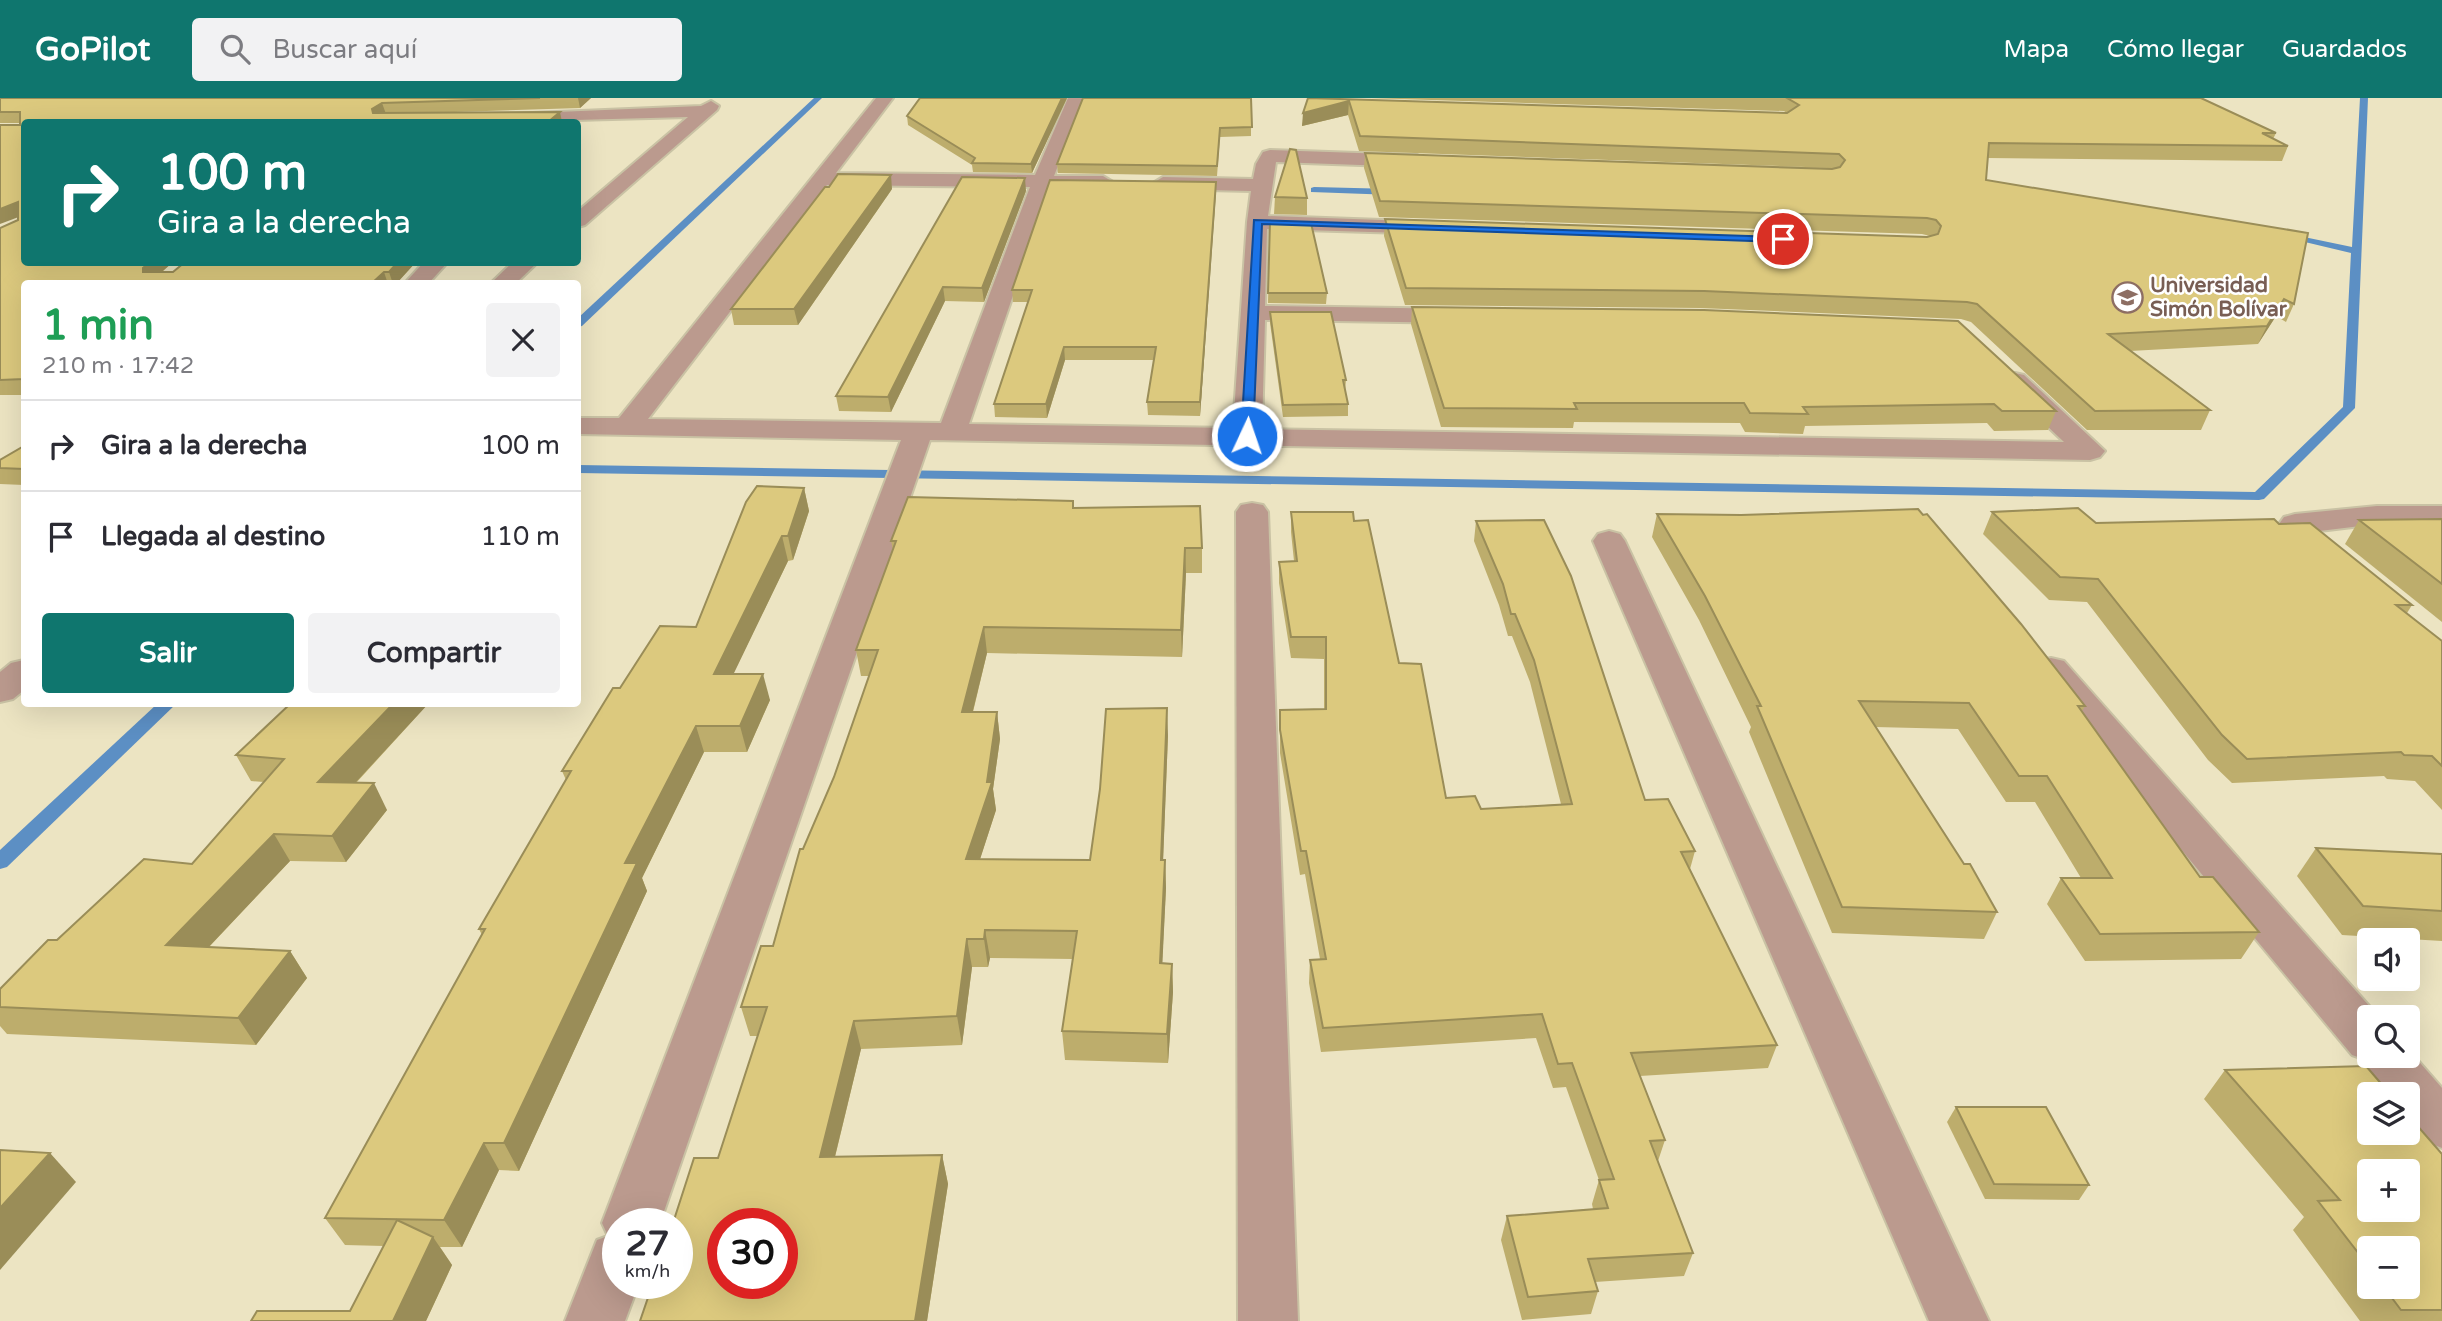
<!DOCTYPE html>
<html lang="es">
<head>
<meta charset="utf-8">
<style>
	:root { --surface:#fff; --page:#f2f2f3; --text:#2b2b33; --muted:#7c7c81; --line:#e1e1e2; --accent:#0f766e }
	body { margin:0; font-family:"Varela Round",sans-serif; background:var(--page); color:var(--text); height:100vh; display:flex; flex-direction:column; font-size:26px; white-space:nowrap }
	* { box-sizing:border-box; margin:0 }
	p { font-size:23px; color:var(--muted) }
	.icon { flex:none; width:38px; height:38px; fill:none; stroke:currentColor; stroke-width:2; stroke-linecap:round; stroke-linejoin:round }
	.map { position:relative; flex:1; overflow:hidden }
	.panel { position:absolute; left:21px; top:182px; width:560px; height:427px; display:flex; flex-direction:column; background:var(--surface); border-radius:7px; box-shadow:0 7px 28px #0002 }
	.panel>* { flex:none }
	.guide { position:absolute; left:21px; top:21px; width:560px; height:147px; border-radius:7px; box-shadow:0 7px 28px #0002; background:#0f766e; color:#fff; overflow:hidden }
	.tools { position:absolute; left:2357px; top:830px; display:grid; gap:14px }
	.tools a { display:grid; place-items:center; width:63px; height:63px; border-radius:7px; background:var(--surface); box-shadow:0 7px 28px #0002; font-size:35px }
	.speed { position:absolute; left:602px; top:1110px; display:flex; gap:14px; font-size:35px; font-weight:700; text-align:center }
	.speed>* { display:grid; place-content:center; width:91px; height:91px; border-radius:50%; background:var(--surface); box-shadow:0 7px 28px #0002; line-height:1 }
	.speed small { font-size:18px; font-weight:400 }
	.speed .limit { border:10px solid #d22; background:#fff; color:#111 }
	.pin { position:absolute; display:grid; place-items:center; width:60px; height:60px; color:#fff; margin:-30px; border:4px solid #fff; border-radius:50%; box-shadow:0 2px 7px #0007 }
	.me { position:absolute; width:77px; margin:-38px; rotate:3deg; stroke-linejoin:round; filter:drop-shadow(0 0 5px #0008) }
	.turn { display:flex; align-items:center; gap:24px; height:147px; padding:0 21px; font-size:32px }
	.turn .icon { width:91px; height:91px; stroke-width:2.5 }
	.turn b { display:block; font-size:49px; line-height:60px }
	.round { display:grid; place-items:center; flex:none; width:74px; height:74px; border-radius:7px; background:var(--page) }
	.headline { display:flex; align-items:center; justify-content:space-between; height:119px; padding:0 21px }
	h1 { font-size:42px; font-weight:700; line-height:52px; color:#1e9e55 }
	.button { display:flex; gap:14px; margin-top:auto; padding:14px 21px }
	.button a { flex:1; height:80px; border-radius:7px; background:var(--accent); color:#fff; font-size:28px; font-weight:700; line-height:80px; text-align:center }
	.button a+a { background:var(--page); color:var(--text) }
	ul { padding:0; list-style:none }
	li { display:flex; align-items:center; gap:21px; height:91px; padding:0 21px; border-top:2px solid var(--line) }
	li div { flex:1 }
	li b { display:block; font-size:26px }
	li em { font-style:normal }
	header { display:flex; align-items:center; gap:42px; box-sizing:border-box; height:98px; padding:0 35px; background:var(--accent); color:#fff }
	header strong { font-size:33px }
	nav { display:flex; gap:38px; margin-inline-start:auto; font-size:24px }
	.search { width:490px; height:63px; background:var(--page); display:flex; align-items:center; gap:18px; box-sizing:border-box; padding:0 24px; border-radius:7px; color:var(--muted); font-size:26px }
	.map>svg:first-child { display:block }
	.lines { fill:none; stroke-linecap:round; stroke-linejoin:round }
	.stream { fill:#5c8fc4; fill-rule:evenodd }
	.minor-casing { stroke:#c9c2a4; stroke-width:4 }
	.minor { fill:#bb9a8e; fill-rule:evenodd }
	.wall { fill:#bdad6c; fill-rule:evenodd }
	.shaded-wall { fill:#9a8d58 }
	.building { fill:#dcc97e; stroke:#9a8d58; stroke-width:2; fill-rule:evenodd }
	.route { fill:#1a73e8; stroke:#114b97; stroke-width:2 }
	.labels { text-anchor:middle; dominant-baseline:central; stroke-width:5; stroke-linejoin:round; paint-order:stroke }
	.far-education-label { font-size:21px; font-weight:bold; fill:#785e54; stroke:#fff; text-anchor:start }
</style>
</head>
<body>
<header>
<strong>GoPilot</strong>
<div class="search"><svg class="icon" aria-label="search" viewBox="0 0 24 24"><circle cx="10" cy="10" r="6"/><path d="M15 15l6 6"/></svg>Buscar aquí</div>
<nav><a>Mapa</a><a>Cómo llegar</a><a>Guardados</a></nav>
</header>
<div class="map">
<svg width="2442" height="1223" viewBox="0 0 2442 1223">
	<rect width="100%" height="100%" fill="#ece4c2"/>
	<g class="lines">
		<g class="stream">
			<path d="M814 0H822L582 228 578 229V220Z"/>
			<path d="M2360 0H2368L2355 310 2264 401 2259 402 578 375V367L2255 394 2343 309 2351 155 2280 138 2285 135 2352 149Z"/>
			<path d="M1314 89 1394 91 1398 94 1394 97 1311 94V90Z"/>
			<path d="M157 606H176L7 769 0 771V752Z"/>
		</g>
		<defs>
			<g id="minor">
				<path d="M876 0H893L836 75 1035 77 1068 0H1084L1054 78H1103L1113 84 1103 90 1050 89 969 326 1233 330 1247 124 1251 93 1163 91 1153 85 1163 79 1253 81 1256 66 1263 54 1270 52 1417 57 1426 63 1417 69 1276 64 1268 118 1437 124 1444 126 1448 130 1444 134 1437 136 1267 131 1265 208 1464 211 1473 213 1476 218 1473 223 1464 225 1265 222 1262 331 2064 344 2006 289 2002 283 2006 277 2015 275 2024 277 2105 353 2100 359 2090 362 930 342 660 1125H618V1185H639L625 1223H565L597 1142 608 1138 602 1125 901 342 578 336V320H619ZM827 87 1030 89 941 325 648 321Z"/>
				<path d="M711 3 719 8 717 12 585 127 578 129V113L688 19 503 24 500 21 509 16 701 8Z"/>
				<path d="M424 164H448L428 186H404Z"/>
				<path d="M513 164H538L515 186H490Z"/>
				<path d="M1252 405 1263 407 1268 414 1298 1223H1238L1236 414 1241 407Z"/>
				<path d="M2377 408H2442V426H2377L2295 436 2284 433 2279 426 2284 419 2295 416Z"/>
				<path d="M1609 433 1620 436 1625 443 1989 1223H1929L1593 443 1598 436Z"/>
				<path d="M2051 560 2064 563 2379 919H2370V957H2408V951L2442 990V1050C2410 1038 2408 1028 2408 996H2384L2364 972 2358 959 2352 957 2038 579 2032 571 2038 563Z"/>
				<path d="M24 562V592L13 601 0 604V574L11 565Z"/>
			</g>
		</defs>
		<use href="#minor" class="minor-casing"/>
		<use href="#minor" class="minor"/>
	</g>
	<g class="wall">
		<path d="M0 0H591L580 10 423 15 24 164H173L162 174H173L185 164H416L396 186H24V297H0V130L18 122 20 25H0Z"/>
		<path d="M1067 0 1032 75 973 74 972 67 908 27 907 18Z"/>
		<path d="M1251 0V38L1220 39 1217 78 1058 75 1057 66Z"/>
		<path d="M1308 0 1787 15 1784 13 1368 0H2201L2276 35 2273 41 2288 48 2282 63 1988 60 1986 82 2308 135 2294 206 2286 224 2276 218 2258 246 2130 253 2210 312 2201 332H2087L1971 224 1961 221 1700 210 1405 207 1384 138 1385 121 1927 139 1930 138 1922 136 1379 119 1364 70 1365 55 1833 70 1359 53 1348 17 1302 28Z"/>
		<path d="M1216 84 1200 318 1148 317 1147 304 1154 262H1065L1047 320 995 319 994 306 1028 204H1013L1012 192Z"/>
		<path d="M892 91 798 227H734L731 211Z"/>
		<path d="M1026 93 984 204 945 203 891 314 839 313 836 298Z"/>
		<path d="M1275 99 1307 100V117L1274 116Z"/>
		<path d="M1270 124 1327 195 1326 206 1268 205Z"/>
		<path d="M1412 209 2056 313 2048 332 1994 333 1987 325 1805 328 1803 336 1745 334 1740 325 1574 324 1573 330 1441 329 1411 226Z"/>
		<path d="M1270 214 1346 282 1345 293 1348 306V318L1283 319 1270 225Z"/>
		<path d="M24 348V387L0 386V362Z"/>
		<path d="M804 390 809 413 793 462 788 463 733 576 770 602 747 654H704L642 780 647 793 519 1073 499 1072 462 1149H440L452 1167 426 1223H251L350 1213 384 1148 345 1147 325 1120 482 837 479 831 566 682 562 673 620 590 696 529Z"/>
		<path d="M1074 410 1202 450V475H1186L1182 559 987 555 973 614H997L1000 641 993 691 996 712 980 761 1090 762 1168 637 1163 762H1165L1166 790 1162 866H1172L1173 894 1168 965 1065 962 1062 933 1073 861 990 860 988 869H972L962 947 861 951 835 1059 942 1057 948 1086 927 1223H640L718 1060 758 938H750L741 909 773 848 803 751 834 679 869 578H861L856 552 893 452 891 443Z"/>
		<path d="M1291 414 1354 423 1399 565 1446 700 1481 711 1561 706 1530 584 1512 538H1508L1499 507 1474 443 1476 423 1645 702 1695 753 1690 771 1777 947 1768 970 1640 978 1665 1042 1658 1063 1693 1155 1684 1178 1595 1184 1598 1193 1591 1216 1522 1222 1501 1142 1507 1118 1593 1111 1592 1106 1599 1082 1566 989 1553 990 1536 940 1321 954 1309 885 1310 862 1320 861 1305 776 1300 777 1280 655V612L1324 611V561L1291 560 1279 485V464L1294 463 1291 434Z"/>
		<path d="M1992 414 2096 425 2279 426 2412 507 2407 515 2442 543V712L2415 683 2387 681 2384 678 2232 685 2208 662 2087 504 2049 502 1983 436Z"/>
		<path d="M1657 416 2085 608 2082 613 2200 779 2259 834 2241 861 2085 863 2047 806 2061 780H2081L2035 704H2006L1958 631 1875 629 1964 766 1997 814 1984 841 1832 835 1749 634 1751 629 1699 522 1652 439Z"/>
		<path d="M2442 421V524L2345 446 2359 422Z"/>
		<path d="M290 606H428L356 685 387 712 346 764 290 763 209 849 290 853 307 880 256 947 7 936 0 928V891L57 842 192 766 264 684 251 683 236 657Z"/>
		<path d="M2316 750 2442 756V843L2342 837 2297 778Z"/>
		<path d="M2225 972 2442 1056V1223H2360L2293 1132 2304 1119 2204 1001ZM2370 1150 2408 1188H2370Z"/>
		<path d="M1956 1009 2089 1087 2079 1102 1985 1101 1947 1024Z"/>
	</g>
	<g class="shaded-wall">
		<path d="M578 0H591L580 10Z"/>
		<path d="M1062 0H1067L1032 75 1031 66Z"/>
		<path d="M1349 3 1348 17 1302 28 1303 15Z"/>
		<path d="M382 5 386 16 376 22 372 11Z"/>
		<path d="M560 14 562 24H548Z"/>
		<path d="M891 77 892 91 798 227 794 211Z"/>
		<path d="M1025 80 1026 93 984 204 982 190Z"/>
		<path d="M1216 84V95L1200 318V304Z"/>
		<path d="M18 104 24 117 0 126V111Z"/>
		<path d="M150 164H173L150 184 143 174V170Z"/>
		<path d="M398 164H416L396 186H393L389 174Z"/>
		<path d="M384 174 388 186H371Z"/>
		<path d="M943 189 945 203 891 314 888 299Z"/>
		<path d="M2284 201 2276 218 2258 246 2267 228Z"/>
		<path d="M1064 249 1065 262 1047 320 1046 306Z"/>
		<path d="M804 390 809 413 793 462 788 438Z"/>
		<path d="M782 438 788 463 721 602 714 576Z"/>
		<path d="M1185 450 1186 475 1182 559 1181 532Z"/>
		<path d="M984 529 987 555 966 641 962 614Z"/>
		<path d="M763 576 770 602 747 654 740 628Z"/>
		<path d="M393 606H428L332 710 318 684Z"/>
		<path d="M1167 610 1168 637 1162 790 1161 762Z"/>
		<path d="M997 614 1000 641 993 691 996 712 971 789 966 761 987 684Z"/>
		<path d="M696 628 704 654 642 780 647 793 519 1073 504 1045 625 765Z"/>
		<path d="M374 685 387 712 346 764 332 738Z"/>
		<path d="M274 736 290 763 185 874 166 847Z"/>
		<path d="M1165 762 1166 790 1161 894 1160 865Z"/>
		<path d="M985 832 990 860 988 869 984 841Z"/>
		<path d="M967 841 972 869 962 947 957 918Z"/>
		<path d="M290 853 307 880 256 947 238 920Z"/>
		<path d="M1172 866 1173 894 1168 965 1167 936Z"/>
		<path d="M854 923 861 951 828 1087 820 1059Z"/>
		<path d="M484 1045 499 1072 462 1149 444 1122Z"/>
		<path d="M50 1055 76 1084 0 1172V1110Z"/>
		<path d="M942 1057 948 1086 927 1223H915Z"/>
		<path d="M433 1139 452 1167 426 1223H393Z"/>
	</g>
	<g class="building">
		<path d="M0 0H540L382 5 372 11 373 15 560 14 548 24H24V164H150L143 170V174H173L185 164H398L389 174H384L371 186H24V281L0 282V130L18 122V104L0 111V27H20V14H0Z"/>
		<path d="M920 0H1062L1031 66 972 65 975 60 907 18Z"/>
		<path d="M1083 0H1251L1252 29 1220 30 1217 68 1057 66Z"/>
		<path d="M1308 0 1787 15 1799 7 1787 0H2201L2276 35H2262L2288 48 1989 45 1986 82 2308 135 2294 206 2284 201 2267 228 2108 236 2210 312 2095 313 1977 206 1967 204 1704 193 1406 190 1385 121 1927 139 1938 136 1941 128 1936 122 1927 120 1380 103 1365 55 1832 71 1840 69 1845 62 1839 56 1360 38 1349 3 1303 15Z"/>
		<path d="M1290 51 1296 52 1307 100 1275 99Z"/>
		<path d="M838 76 891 77 794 211H731L825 89H829Z"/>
		<path d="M962 79 1025 80 982 190 943 189 888 299 836 298Z"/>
		<path d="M1050 82 1216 84 1200 304H1147L1156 249H1064L1046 306H994L1032 192H1012Z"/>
		<path d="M1270 124 1311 125 1327 195H1268Z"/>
		<path d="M1412 209 1704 212 1958 223 2056 313H2002L1994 306 1803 309 1808 316 1750 315 1744 305H1574L1577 311 1444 310Z"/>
		<path d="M1270 214H1331L1346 282H1343L1348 306 1283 307Z"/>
		<path d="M24 348V371L0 370V362Z"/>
		<path d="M757 388 804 390 788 438H782L714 576H763L740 628H696L625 765H637L504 1045H484L444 1122 325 1120 485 831H479L571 673H562L613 590H620L660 528 696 529 746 404Z"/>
		<path d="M908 399 1073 403V410L1200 408 1202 450H1185L1181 532 984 529 962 614H997L987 684H992L966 761 1090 762 1100 691 1106 611 1167 610 1161 762H1165L1160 865 1172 866 1167 936 1062 933 1077 833 985 832 984 841H967L957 918 854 923 820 1059 942 1057 915 1223H640L653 1185H677V1125H673L694 1060H718L767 909H741L761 848H773L800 751H803L834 679 878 552H856L896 443H891ZM723 1125H782V1185H723Z"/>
		<path d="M2078 410 2096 425 2274 421 2279 426 2310 425 2412 507H2396L2442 543V668L2432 658 2404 657 2401 654 2247 661 2222 637 2098 481 2060 479 1992 414Z"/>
		<path d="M1918 411 1923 417 1927 416 2021 526 2085 608H2078L2200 779H2213L2259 834 2100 836 2061 780H2112L2047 678H2019L1969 605 1859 603 1964 766H1970L1997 814 1842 809 1757 608H1761L1705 498 1657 416 1741 417Z"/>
		<path d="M1291 414H1353L1354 423 1368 422 1399 565 1421 566 1446 700 1475 698 1481 711 1572 706 1534 562 1515 516H1511L1503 486 1476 423 1544 422 1571 478 1645 702 1668 701 1695 753 1681 754 1777 947 1631 955 1665 1042 1650 1043 1693 1155 1588 1161 1598 1193 1528 1199 1507 1118 1608 1110 1599 1082 1614 1081 1572 965 1558 966 1542 916 1323 930 1310 862 1326 861 1306 753H1301L1280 632V612L1326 611V539H1291L1279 464 1297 463Z"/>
		<path d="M2442 421V486L2359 422Z"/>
		<path d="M290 606H393L318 684 374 685 332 738 274 736 166 847 290 853 238 920 0 909V891L48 842H57L144 761 192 766 284 661 236 657Z"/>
		<path d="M2316 750 2442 756V813L2363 808Z"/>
		<path d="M2366 968 2390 996H2370V1034H2408V1017L2442 1056V1212H2401L2383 1188H2408V1150H2370V1170L2318 1103 2340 1102 2225 972ZM2370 1073H2408V1111H2370Z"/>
		<path d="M1956 1009H2046L2089 1087 1994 1086Z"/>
		<path d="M0 1052 50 1055 0 1110Z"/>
		<path d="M397 1122 433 1139 393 1223H251L257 1213H350Z"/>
	</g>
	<path class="route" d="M1254 122 1783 139 1788 141 1783 144 1262 126 1253 338 1247 341 1241 338Z"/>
	<defs>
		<symbol id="university-ring" viewBox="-11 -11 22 22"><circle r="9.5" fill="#fff" stroke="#8d6e63" stroke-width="1.5"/><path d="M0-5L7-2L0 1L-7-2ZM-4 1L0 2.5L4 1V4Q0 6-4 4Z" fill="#8d6e63"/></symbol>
	</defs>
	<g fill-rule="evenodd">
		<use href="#university-ring" x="2110" y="182" width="35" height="35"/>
	</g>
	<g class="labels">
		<g class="far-education-label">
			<text x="2150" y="187">Universidad<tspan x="2150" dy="24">Simón Bolívar</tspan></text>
		</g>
	</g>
</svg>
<div class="tools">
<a><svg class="icon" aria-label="sound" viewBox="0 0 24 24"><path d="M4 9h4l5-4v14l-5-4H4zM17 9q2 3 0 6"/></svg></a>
<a><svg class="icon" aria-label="search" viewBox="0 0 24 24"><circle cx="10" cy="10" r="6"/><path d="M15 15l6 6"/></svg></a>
<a><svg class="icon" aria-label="layers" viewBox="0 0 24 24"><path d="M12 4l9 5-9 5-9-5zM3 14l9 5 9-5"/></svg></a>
<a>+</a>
<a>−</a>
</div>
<div class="speed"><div>27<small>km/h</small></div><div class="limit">30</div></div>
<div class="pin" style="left:1783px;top:141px;background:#d93025"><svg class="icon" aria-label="arrive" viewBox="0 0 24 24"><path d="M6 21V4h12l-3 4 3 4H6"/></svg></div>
<svg class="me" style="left:1247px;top:338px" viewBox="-20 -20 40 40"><circle r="17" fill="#1a73e8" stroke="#fff" stroke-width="3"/><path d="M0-11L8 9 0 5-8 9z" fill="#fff"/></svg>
<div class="guide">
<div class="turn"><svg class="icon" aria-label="right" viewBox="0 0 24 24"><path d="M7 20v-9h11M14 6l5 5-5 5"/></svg><div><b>100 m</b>Gira a la derecha</div></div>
</div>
<section class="panel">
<div class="headline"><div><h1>1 min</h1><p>210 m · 17:42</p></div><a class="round"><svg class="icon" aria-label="close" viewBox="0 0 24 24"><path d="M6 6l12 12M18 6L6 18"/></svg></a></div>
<ul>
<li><svg class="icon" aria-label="right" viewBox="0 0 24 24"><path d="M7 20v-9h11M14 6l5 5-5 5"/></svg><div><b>Gira a la derecha</b></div><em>100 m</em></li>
<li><svg class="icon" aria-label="arrive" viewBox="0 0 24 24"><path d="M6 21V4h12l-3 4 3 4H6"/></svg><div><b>Llegada al destino</b></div><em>110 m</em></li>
</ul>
<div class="button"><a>Salir</a><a>Compartir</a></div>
</section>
</div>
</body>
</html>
